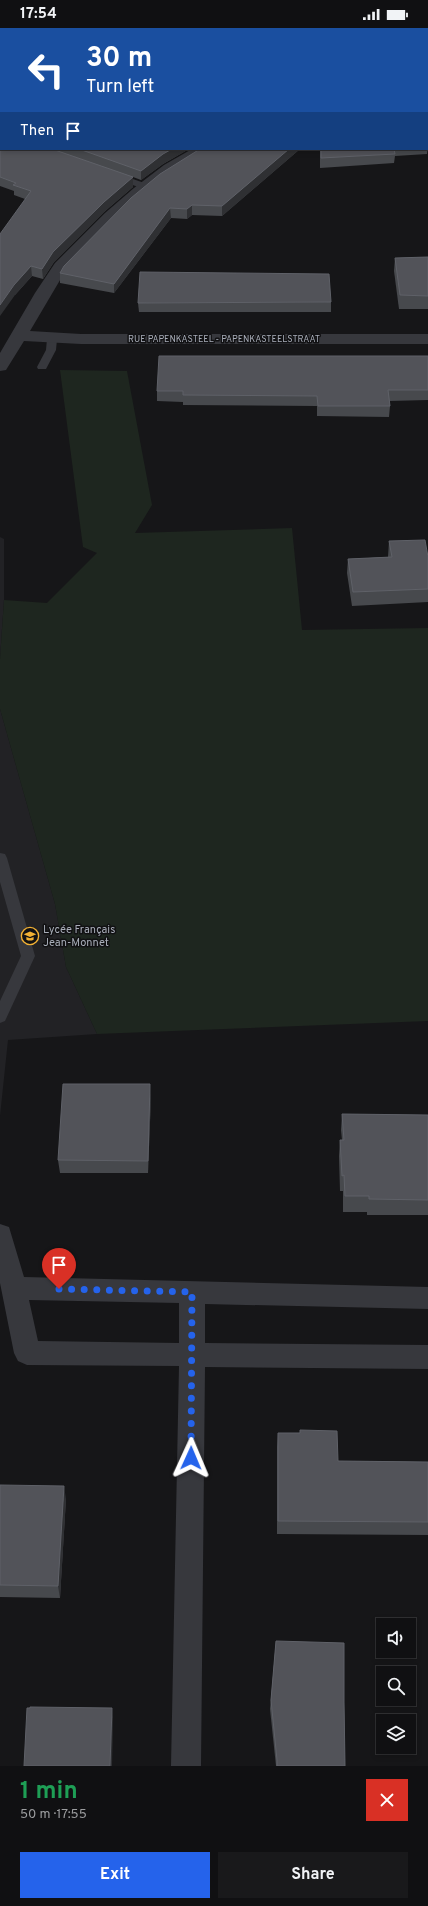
<!DOCTYPE html>
<html lang="en">
<head>
<meta charset="utf-8">
<style>
	:root { --surface:#101012; --page:#19191b; --text:#f1f3f6; --muted:#9c9d9f; --line:#303032; --accent:#2563eb }
	body { margin:0; font-family:Overpass,sans-serif; background:var(--page); color:var(--text); height:100vh; display:flex; flex-direction:column; font-size:15px; white-space:nowrap }
	* { box-sizing:border-box; margin:0 }
	p { font-size:13px; color:var(--muted) }
	.icon { flex:none; width:22px; height:22px; fill:none; stroke:currentColor; stroke-width:2; stroke-linecap:round; stroke-linejoin:round }
	.map { position:relative; height:1738px; overflow:hidden }
	.details { display:flex; flex-direction:column; background:var(--surface); flex:1 }
	.details>* { flex:none }
	.guide { position:absolute; left:0px; top:0px; width:428px; height:122px; box-shadow:0 2px 6px #0003,0 0 0 1px var(--line); background:#1a4fa0; color:#fff; overflow:hidden }
	.buttons { position:absolute; left:376px; top:1590px; display:grid; gap:8px }
	.buttons a { display:grid; place-items:center; width:40px; height:40px; border-radius:0px; background:var(--surface); box-shadow:0 2px 6px #0003,0 0 0 1px var(--line); font-size:20px }
	.pin { position:absolute; display:grid; place-items:center; width:34px; height:34px; color:#fff; margin:-41px -17px; border-radius:50% 50% 50% 0; rotate:-45deg; box-shadow:0 0 4px #0007 }
	.pin .icon { rotate:45deg }
	.me { position:absolute; width:44px; margin:-22px; rotate:1deg; stroke-linejoin:round; filter:drop-shadow(0 0 3px #0008) }
	.turn { display:flex; align-items:center; gap:14px; height:84px; padding:0 20px; font-size:18px }
	.turn .icon { width:52px; height:52px; stroke-width:2.5 }
	.turn b { display:block; font-size:28px; line-height:34px }
	.then { display:flex; align-items:center; height:38px; padding:0 20px; background:#0003; gap:8px; font-size:15px }
	.round { display:grid; place-items:center; flex:none; width:42px; height:42px; border-radius:0px; background:var(--page) }
	.head { display:flex; align-items:center; justify-content:space-between; height:68px; padding:0 20px }
	h1 { font-size:24px; font-weight:700; line-height:30px; color:#1e9e55 }
	.cta { display:flex; gap:8px; margin-top:auto; padding:8px 20px }
	.cta a { flex:1; height:46px; border-radius:0px; background:var(--accent); color:#fff; font-size:16px; font-weight:700; line-height:46px; text-align:center }
	.cta a+a { background:var(--page); color:var(--text) }
	.status { display:flex; justify-content:space-between; align-items:center; height:28px; padding:0 20px; background:var(--surface); direction:ltr }
	.status svg { height:11px; fill:currentColor }
	.map>svg:first-child { display:block }
	.built { fill:#222225 }
	.green { fill:#1e261f }
	.lines { fill:none; stroke-linecap:round; stroke-linejoin:round }
	.service { fill:#37383d; fill-rule:evenodd }
	.minor { fill:#37383d; fill-rule:evenodd }
	.wall { fill:#47494d }
	.shaded-wall { fill:#2f3033 }
	.building { fill:#525359; stroke:#5f6168 }
	.route { stroke:#2563eb; stroke-width:7; stroke-dasharray:0 12.6 }
	.labels { text-anchor:middle; dominant-baseline:central; stroke-width:3; stroke-linejoin:round; paint-order:stroke }
	.far-street-label { font-size:9px; fill:#a8adb8; stroke:#111113 }
	.poi-label { font-size:11px; fill:#a8adb8; stroke:#111113; text-anchor:start }
</style>
</head>
<body>
<div class="status"><b>17:54</b><svg viewBox="0 0 49 12"><path d="M0 12V9h3v3zM5 12V6h3v6zM10 12V3h3v9zM15 12V0h3v12zM26 1h20v11H26zM47 4h2v5h-2z"/></svg></div>
<div class="map">
<svg width="428" height="1738" viewBox="0 0 428 1738">
	<rect width="100%" height="100%" fill="#161618"/>
	<g class="built">
		<path d="M0 509 4 511V572L0 631Z"/>
		<path d="M0 681 55 876 66 939 97 1006 8 1012 0 1088Z"/>
	</g>
	<path class="green" d="M60 342 127 343 152 477 135 505 292 500 302 602 428 600V993L97 1006 66 939 55 876 0 681V631L4 572 47 575 97 525 83 519Z"/>
	<g class="lines">
		<g class="service">
			<path d="M116 145 147 156 149 158 144 161 113 150 111 148Z"/>
			<path d="M52 308 57 311 56 322 46 341H38L37 339 46 322 47 311Z"/>
			<path d="M0 825 5 826 7 830 35 928 5 993 0 995V973L21 928 0 854Z"/>
		</g>
		<g class="minor">
			<path d="M0 0H7V1H1L0 6Z"/>
			<rect x="427" y="43" width="1" height="8"/>
			<path d="M192 121H211L208 124 159 155 130 179 103 205 63 247 30 303 81 306H428V316H81L24 313 6 342 0 343V325L35 265 55 235 105 185 134 160 164 137Z"/>
			<path d="M0 1196 9 1199 24 1249 428 1259V1281L205 1276V1315L428 1317V1341L205 1339 201 1738H171L179 1338 27 1337 18 1333 14 1325 0 1255ZM29 1272 179 1275V1315L38 1313Z"/>
		</g>
	</g>
	<g class="wall">
		<path d="M428 0V39H427V1Z"/>
		<path d="M0 2H1V121H189L163 136 141 152 133 149V159L104 184 54 234 43 251 32 248 15 267 25 171 14 167V163L0 158Z"/>
		<path d="M427 114 428 116 427 126 395 128 394 135 320 140V121H427Z"/>
		<path d="M200 121H300L222 188 192 187 187 191 171 190 114 265 60 255V245Z"/>
		<path d="M428 229V281H399L394 243 395 230Z"/>
		<path d="M331 274V284H139L138 275Z"/>
		<path d="M428 328V372L389 373 390 378 389 389 317 388V378L183 377V374L157 373V363Z"/>
		<path d="M389 513 428 529V574L352 578 347 545 348 531 388 529Z"/>
		<path d="M151 1069 148 1145H60L58 1132Z"/>
		<path d="M342 1086 428 1087V1187H367V1184H343V1163H340L339 1128 340 1112H342L341 1102Z"/>
		<path d="M278 1405 338 1433 428 1434V1507L277 1506V1419Z"/>
		<path d="M0 1457 66 1471 60 1570 0 1569Z"/>
		<path d="M276 1613 344 1674 345 1738H276L270 1681Z"/>
	</g>
	<g class="shaded-wall">
		<path d="M172 121H189L163 136 141 152V143L163 126Z"/>
		<path d="M289 121H300L222 188V178Z"/>
		<path d="M133 149V159L104 184 54 234 43 251 42 241 53 224 104 174Z"/>
		<path d="M192 177V187L187 191V181Z"/>
		<path d="M170 180 171 190 114 265V256Z"/>
		<path d="M31 238 32 248 15 267 0 288V277L14 257Z"/>
		<path d="M150 1056 151 1069 148 1145V1133Z"/>
		<path d="M64 1458 66 1471 60 1570 58 1558Z"/>
		<path d="M112 1680 113 1689 112 1738H110Z"/>
	</g>
	<g class="building">
		<path d="M7 0H428V29L427 30V1H6Z"/>
		<path d="M0 2H1V103L0 99Z"/>
		<path d="M0 107H1V121H52L133 149 104 174 53 224 42 241 31 238 14 257 0 277V206L31 163 13 157 16 155 0 149Z"/>
		<path d="M79 121H172L163 126 141 143Z"/>
		<path d="M200 121H289L222 178 192 177 187 181 170 180 114 256 60 245 64 238 131 170 160 146Z"/>
		<path d="M321 121H394L395 126 321 130Z"/>
		<path d="M428 229V268L400 267 395 230Z"/>
		<path d="M140 244 329 246 331 274 138 275Z"/>
		<path d="M159 328H428V362H388L390 378H318L317 368 183 367V363H157Z"/>
		<path d="M425 512 428 529V561L353 564 348 531 392 529 389 513Z"/>
		<path d="M63 1056H150L148 1133 58 1132Z"/>
		<path d="M342 1086 428 1087V1172L369 1171V1168H345L344 1147 342 1148 340 1112H344Z"/>
		<path d="M300 1402 337 1403 338 1433 428 1434V1494L278 1493V1405H300Z"/>
		<path d="M0 1457 64 1458 58 1558 0 1557Z"/>
		<path d="M276 1613 344 1615V1674L345 1738H277V1732L271 1672Z"/>
		<path d="M30 1679 112 1680 110 1738H24L27 1680H30Z"/>
	</g>
	<g class="lines">
		<path class="route" d="M59 1261 192 1264 191 1430"/>
	</g>
	<defs>
		<symbol id="school-ring" viewBox="-11 -11 22 22"><circle r="9.5" fill="#111113" stroke="#f2b134" stroke-width="1.5"/><path d="M0-5L7-2L0 1L-7-2ZM-4 1L0 2.5L4 1V4Q0 6-4 4Z" fill="#f2b134"/></symbol>
	</defs>
	<g fill-rule="evenodd">
		<use href="#school-ring" x="20" y="898" width="20" height="20"/>
	</g>
	<g class="labels">
		<g class="far-street-label">
			<text x="224" y="311">RUE PAPENKASTEEL - PAPENKASTEELSTRAAT</text>
		</g>
		<g class="poi-label">
			<text x="43" y="902">Lycée Français<tspan x="43" dy="13">Jean-Monnet</tspan></text>
		</g>
	</g>
</svg>
<div class="buttons">
<a><svg class="icon" aria-label="sound" viewBox="0 0 24 24"><path d="M4 9h4l5-4v14l-5-4H4zM17 9q2 3 0 6"/></svg></a>
<a><svg class="icon" aria-label="search" viewBox="0 0 24 24"><circle cx="10" cy="10" r="6"/><path d="M15 15l6 6"/></svg></a>
<a><svg class="icon" aria-label="layers" viewBox="0 0 24 24"><path d="M12 4l9 5-9 5-9-5zM3 14l9 5 9-5"/></svg></a>
</div>
<div class="pin" style="left:59px;top:1261px;background:#d93025"><svg class="icon" aria-label="arrive" viewBox="0 0 24 24"><path d="M6 21V4h12l-3 4 3 4H6"/></svg></div>
<svg class="me" style="left:191px;top:1430px" viewBox="-20 -20 40 40"><path d="M0-17L14 15 0 8-14 15z" fill="#2563eb" stroke="#fff" stroke-width="4"/></svg>
<div class="guide">
<div class="turn"><svg class="icon" aria-label="left" viewBox="0 0 24 24"><path d="M17 20v-9H6M10 6l-5 5 5 5"/></svg><div><b>30 m</b>Turn left</div></div>
<div class="then">Then<svg class="icon" aria-label="arrive" viewBox="0 0 24 24"><path d="M6 21V4h12l-3 4 3 4H6"/></svg></div>
</div>
</div>
<section class="details">
<div class="head"><div><h1>1 min</h1><p>50 m · 17:55</p></div><a class="round" style="background:#d93025;color:#fff"><svg class="icon" aria-label="close" viewBox="0 0 24 24"><path d="M6 6l12 12M18 6L6 18"/></svg></a></div>
<div class="cta"><a>Exit</a><a>Share</a></div>
</section>
</body>
</html>
